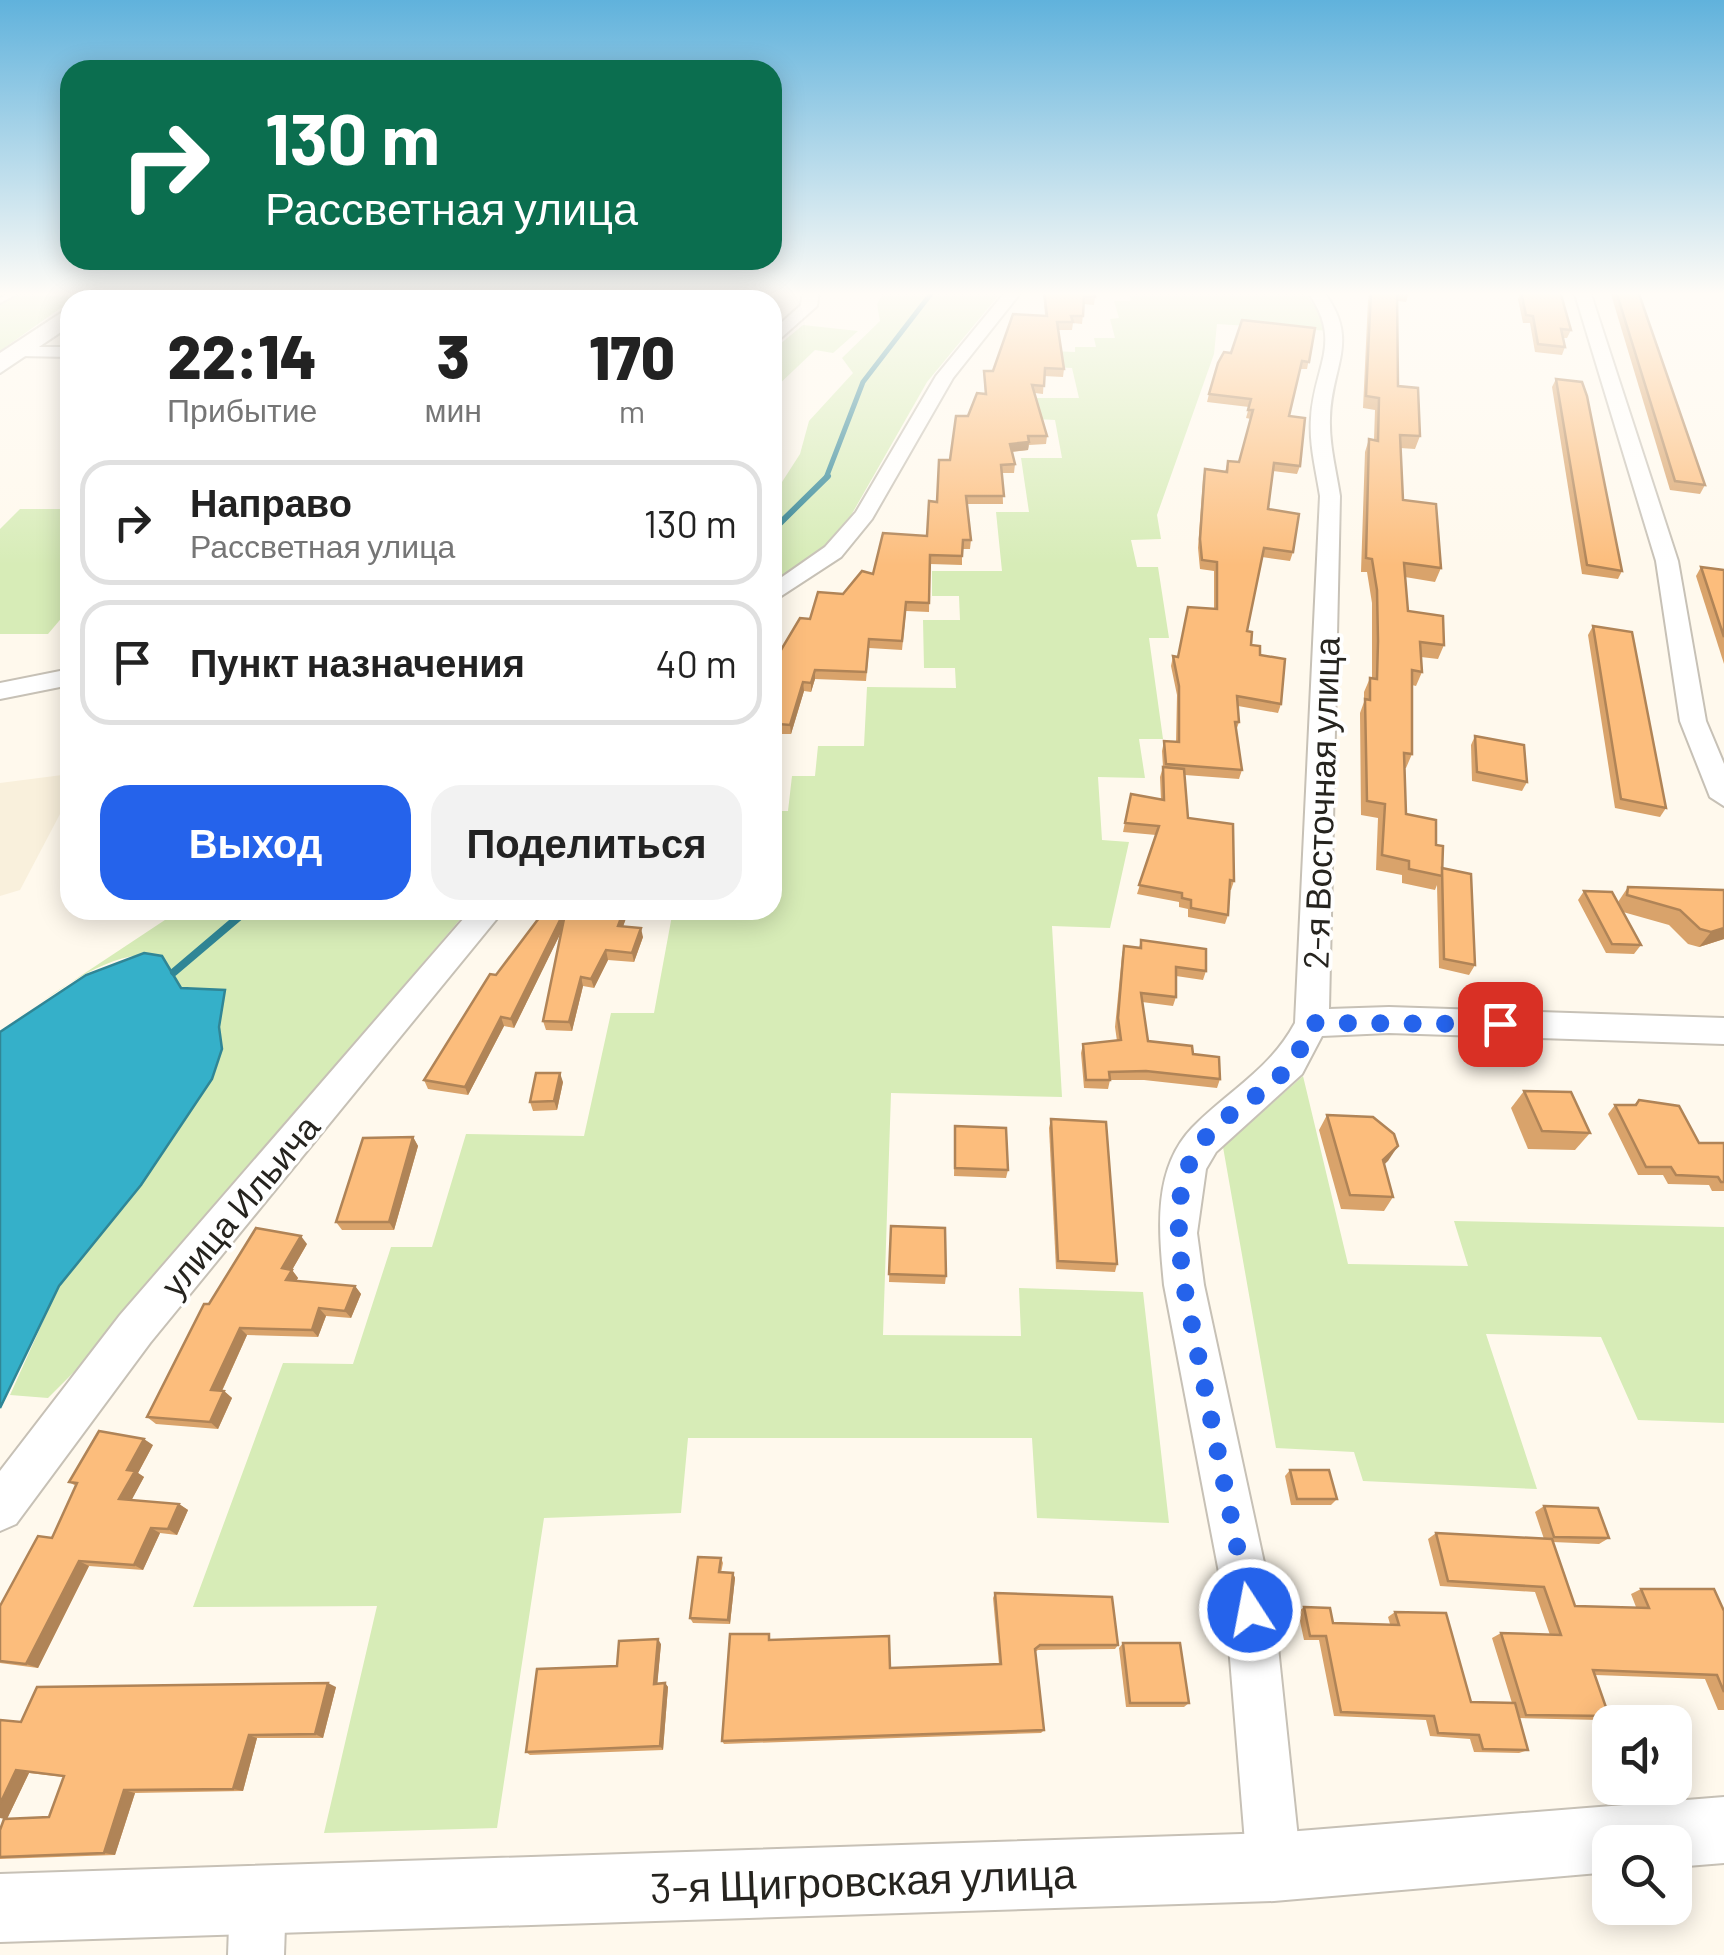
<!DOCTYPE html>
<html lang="ru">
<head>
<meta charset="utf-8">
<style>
	:root { --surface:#fff; --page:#f2f2f2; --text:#222; --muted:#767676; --line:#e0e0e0; --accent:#2563eb }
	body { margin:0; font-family:Barlow,sans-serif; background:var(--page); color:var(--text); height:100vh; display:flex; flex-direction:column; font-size:38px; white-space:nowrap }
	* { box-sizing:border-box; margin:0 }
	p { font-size:32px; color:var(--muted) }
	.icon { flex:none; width:55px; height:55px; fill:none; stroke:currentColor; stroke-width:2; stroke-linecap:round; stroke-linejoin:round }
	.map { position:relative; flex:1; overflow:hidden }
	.sheet { position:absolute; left:60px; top:290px; width:722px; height:630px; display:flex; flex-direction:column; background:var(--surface); border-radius:30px; box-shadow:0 5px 25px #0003 }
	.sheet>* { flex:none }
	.top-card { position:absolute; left:60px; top:60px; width:722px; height:210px; border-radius:30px; box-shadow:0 5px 25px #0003; background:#0b6e4f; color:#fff; overflow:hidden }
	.buttons { position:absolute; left:1592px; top:1705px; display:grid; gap:20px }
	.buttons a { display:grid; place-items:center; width:100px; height:100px; border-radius:20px; background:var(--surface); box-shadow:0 5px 25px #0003; font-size:50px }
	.pin { position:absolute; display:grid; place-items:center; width:85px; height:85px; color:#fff; margin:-42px; border-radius:20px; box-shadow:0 5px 15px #0006 }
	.me { position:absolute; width:110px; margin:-55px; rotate:349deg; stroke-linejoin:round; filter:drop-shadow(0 0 8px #0008) }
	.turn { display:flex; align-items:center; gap:35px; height:210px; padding:0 40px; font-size:45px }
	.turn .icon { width:130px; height:130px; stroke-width:2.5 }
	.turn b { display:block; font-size:70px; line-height:85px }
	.eta { display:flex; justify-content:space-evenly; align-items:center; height:170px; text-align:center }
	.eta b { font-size:60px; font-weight:800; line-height:70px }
	.primary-button { display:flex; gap:20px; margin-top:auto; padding:20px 40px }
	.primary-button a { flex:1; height:115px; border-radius:30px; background:var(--accent); color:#fff; font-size:40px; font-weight:800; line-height:115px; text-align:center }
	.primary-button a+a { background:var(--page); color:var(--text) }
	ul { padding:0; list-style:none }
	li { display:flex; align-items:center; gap:30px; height:125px; margin:0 20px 15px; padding:0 20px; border:5px solid var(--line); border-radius:30px }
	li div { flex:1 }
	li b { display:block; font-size:38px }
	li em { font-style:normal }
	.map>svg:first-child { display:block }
	.built { fill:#f9f0dc }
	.green { fill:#d7ecb7 }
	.water { fill:#35b0c9; stroke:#308696; stroke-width:2.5 }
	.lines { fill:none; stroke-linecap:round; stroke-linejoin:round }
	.stream-far2 { stroke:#308696; stroke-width:5 }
	.stream-far1 { stroke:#308696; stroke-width:6 }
	.stream { stroke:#308696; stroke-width:8 }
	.service-casing { stroke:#c7c1b6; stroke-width:4 }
	.minor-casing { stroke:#c7c1b6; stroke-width:4 }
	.tertiary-casing { stroke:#c7c1b6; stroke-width:4 }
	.primary-casing { stroke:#c7c1b6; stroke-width:4 }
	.service { fill:#fff; fill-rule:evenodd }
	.minor { fill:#fff; fill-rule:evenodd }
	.tertiary { fill:#fff; fill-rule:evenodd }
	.primary { fill:#fff; fill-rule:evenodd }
	.wall { fill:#d9a36b }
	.shaded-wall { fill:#b08457 }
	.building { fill:#fcbd7c; stroke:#b08457; stroke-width:2.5 }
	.route { stroke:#2563eb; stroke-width:18; stroke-dasharray:0 32.4 }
	.labels { text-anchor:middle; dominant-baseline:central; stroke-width:8; stroke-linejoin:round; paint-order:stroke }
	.street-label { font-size:35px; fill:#26241f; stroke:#fff }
	.near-street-label { font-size:42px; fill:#26241f; stroke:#fff }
</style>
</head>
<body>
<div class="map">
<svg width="1724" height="1955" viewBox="0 0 1724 1955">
	<rect width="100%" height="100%" fill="#fff9ed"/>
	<path class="built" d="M70 774V795L20 890 0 896V783Z"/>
	<g class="green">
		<path d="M222 291H457L430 300H213Z"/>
		<path d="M572 291H719L713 299 559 300Z"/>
		<path d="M884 291H990L998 296 927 382 845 526 816 557 773 590V496L800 454 809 421 853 373 842 358 880 321 877 304Z"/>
		<path d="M1128 291H1304L1331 331 1217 324 1214 354 1157 515 1161 539 1131 540 1137 567H1158L1169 638H1149L1163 739H1139L1145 778 1098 777 1102 840 1129 842 1110 928 1052 926 1062 1097 891 1093 883 1335 1021 1336 1019 1288 1143 1292 1169 1523 1037 1518 1032 1438H688L681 1513 544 1518 497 1828 324 1833 377 1606 193 1607 283 1363 353 1364 391 1247H432L466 1134 584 1136 611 1013H654L673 910H772L773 811H788L792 776H815L818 746H864L867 687 956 688 955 668H924L923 620H960L959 596H932V571H1002L996 512H1029L1021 458H1062L1055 420 1037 419 1033 398H1079L1072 368 1054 367 1051 351 1075 352V347H1096L1094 338H1115L1110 319 1119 318 1114 301H1131Z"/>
		<path d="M23 294 76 297 0 351V304Z"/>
		<path d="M803 325 858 331 833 353 815 350 773 390V350Z"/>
		<path d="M20 509H70V608L48 634H0V529Z"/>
		<path d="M180 910H468L90 1356 48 1398 10 1395 59 1286 141 1185 222 1049 219 1027 225 990 181 988 162 956C111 946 55 994 14 1020Z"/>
		<path d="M1303 1076 1348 1264 1468 1266 1454 1221 1724 1227V1423L1638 1420 1601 1337 1486 1334 1537 1489 1363 1481 1354 1452 1276 1448 1223 1147Z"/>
	</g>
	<path class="water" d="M144 953 162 956 181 988 225 990 219 1027 222 1049 212 1079 141 1185 59 1286 0 1408V1032L86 975Z"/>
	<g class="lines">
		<path class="stream-far2" d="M826 478 863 382 933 291"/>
		<path class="stream-far1" d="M772 531 828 476"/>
		<path class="stream" d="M174 972 247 910"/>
		<defs>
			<g id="service">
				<path d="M14 291H23L0 303V298Z"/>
				<path d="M207 291H214L208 300H200Z"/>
			</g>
			<g id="minor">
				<path d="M803 291H819L817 306 772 346V331L801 305Z"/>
				<path d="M1006 291H1022L953 378 872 519 841 557 772 602V584L825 547 856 512 936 376Z"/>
				<path d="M1307 291H1323C1361 340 1331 366 1330 418 1329 444 1336 470 1340 496L1329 1009 1389 1007 1724 1018V1044L1389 1033 1322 1036 1302 1074 1216 1152 1206 1169 1197 1233 1204 1285 1274 1609 1301 1867 1293 1886 1274 1894 1255 1886 1247 1867 1226 1609 1164 1285C1159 1232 1152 1170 1192 1128 1229 1090 1269 1071 1295 1023L1320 496C1316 470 1309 444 1311 418 1314 365 1344 342 1307 291Z"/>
				<path d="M1574 291H1590L1678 561 1706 721 1724 764V806L1710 797 1680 721 1656 561Z"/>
				<path d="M90 294 134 295 142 300H83Z"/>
				<path d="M12 347H70V357L18 356 12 355Z"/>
				<path d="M70 669V685L0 699V683Z"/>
				<path d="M471 910H504L150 1343 16 1524 0 1531V1471L120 1315Z"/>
				<path d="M258 1869 278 1877 286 1897 284 1955H228L230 1897 238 1877Z"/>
			</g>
			<path id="tertiary" d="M1724 1797V1863L1675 1867V1842H1610V1872L1274 1901 0 1942V1874L1274 1833Z"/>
			<path id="primary" d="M70 307V326L0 373V353Z"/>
		</defs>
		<use href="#service" class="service-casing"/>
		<use href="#minor" class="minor-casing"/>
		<use href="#tertiary" class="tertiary-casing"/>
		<use href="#primary" class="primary-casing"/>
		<use href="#service" class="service"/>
		<use href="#minor" class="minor"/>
		<use href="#tertiary" class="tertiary"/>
		<use href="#primary" class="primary"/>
	</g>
	<g class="wall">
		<path d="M1043 291H1094L1095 297 1094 305 1084 304 1082 324 1073 323 1072 330H1058L1064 369 1063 377 1044 376 1043 394 1035 393 1047 436 1046 444 1029 445 1028 450 1012 452 1015 464 1014 473H1002L1003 504H966L971 540 970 549H962V565L930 564 929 612 906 611 902 650 869 648 866 681 815 679 811 692 804 691 791 734H780L779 738H772V665L810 619 843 594 927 536 950 460 968 416 985 394 984 371H993L1045 315Z"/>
		<path d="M1370 291H1410L1406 302 1397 301 1398 386 1420 436 1415 449 1400 448 1403 500 1441 568 1435 582 1405 577 1408 611 1444 645 1438 659 1421 657 1422 672 1416 686 1412 685V754L1406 768H1404L1406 814 1436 845 1475 965 1469 975 1439 968 1437 885 1435 890 1402 883V875L1376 870 1378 818 1361 815 1360 713 1364 702V692L1370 678H1372V603L1367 572H1361L1365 452 1369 439 1374 440 1375 410 1363 408 1368 300Z"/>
		<path d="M1560 291 1571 330 1567 338H1563L1565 347 1562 355 1535 352 1530 323H1523L1518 299 1521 292Z"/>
		<path d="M1610 291H1638L1705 485 1700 494 1670 490Z"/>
		<path d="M1315 328 1307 369H1300L1289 416 1300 466 1297 474 1273 471 1268 509 1293 552 1290 561 1262 557 1247 631 1251 645 1260 655 1281 704 1278 713 1238 706 1239 722 1236 731 1242 770 1239 779 1185 775 1188 818 1234 881 1231 890H1230L1228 915 1225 924 1188 917V909L1179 907V902L1137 894 1156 835 1123 832 1131 794 1161 800 1160 777 1163 767 1162 751 1164 741 1176 742 1177 695 1171 666 1173 656 1177 657 1214 609V571L1200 569 1198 548 1203 477 1205 469 1225 472 1228 461 1239 462 1251 419 1246 418 1249 407 1207 402 1209 394 1231 353Z"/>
		<path d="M1556 379 1622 571 1618 579 1582 574 1552 387Z"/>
		<path d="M1701 567 1724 570V664L1696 576Z"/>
		<path d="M1593 626 1666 808 1660 817 1615 808 1588 635Z"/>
		<path d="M1475 736 1527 782 1522 791 1472 781 1471 745Z"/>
		<path d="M1628 887 1724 890V939L1699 947 1688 944 1669 925 1623 912 1641 945 1634 954 1606 953 1578 900 1584 891 1618 902Z"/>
		<path d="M576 910H629L623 926 643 937 634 962 608 960 594 988 583 986 572 1031 546 1030 543 1021 562 930 514 1028 504 1026 468 1095 428 1089 424 1080 496 975 569 915 574 917Z"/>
		<path d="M1141 940 1206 971 1203 980 1176 976V997L1173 1006 1142 1002 1148 1041 1193 1054 1220 1079 1217 1088 1144 1080H1110L1108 1089 1084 1088 1081 1053 1083 1044 1117 1041 1115 1027 1122 955 1124 946 1139 948Z"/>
		<path d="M563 1082 557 1110 533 1111 530 1102Z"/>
		<path d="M1524 1091 1590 1133 1575 1150 1528 1149 1511 1108Z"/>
		<path d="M1639 1100 1699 1143H1724V1191H1712L1709 1185 1668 1184 1663 1175H1638L1608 1114 1615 1105H1634Z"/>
		<path d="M1327 1115 1398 1146 1384 1164 1393 1197 1384 1211 1341 1209 1319 1130Z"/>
		<path d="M1051 1119 1117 1264 1115 1272 1056 1269 1049 1128Z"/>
		<path d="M955 1126 1008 1170 1006 1178 954 1176Z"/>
		<path d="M413 1137 418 1146 394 1230H342L336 1222Z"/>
		<path d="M891 1226 946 1276 945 1284 889 1282Z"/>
		<path d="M307 1244 292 1270 298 1278 296 1281 355 1286 361 1294 351 1318 326 1316 318 1337 247 1335 222 1391H224L232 1398 218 1429 156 1424 147 1417 209 1304Z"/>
		<path d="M153 1445 138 1473 144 1477 131 1500 179 1504 188 1510 177 1535 160 1533 143 1570 89 1566 38 1668 0 1663V1606L52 1538 76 1486 69 1482Z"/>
		<path d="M1290 1470 1337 1499 1331 1505H1291L1285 1476Z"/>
		<path d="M1544 1506 1609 1538 1599 1544 1553 1542 1575 1606 1636 1607 1631 1594 1641 1589 1724 1611V1710H1718L1705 1679 1595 1675 1609 1716 1599 1720 1519 1718 1528 1750 1519 1753 1474 1752 1470 1739 1430 1736 1426 1720 1334 1716 1319 1640H1304L1298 1612 1304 1607 1333 1623 1390 1624 1388 1617 1395 1612 1471 1702 1512 1703 1492 1638 1501 1633 1550 1635 1535 1592 1440 1586 1428 1539 1436 1533 1544 1539 1535 1512Z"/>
		<path d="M721 1558 723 1563 721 1573H733L735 1578 730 1624 693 1623 690 1618Z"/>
		<path d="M995 1593 1118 1645 1115 1649 1038 1650 1035 1652 1044 1730 1041 1733 724 1744 722 1741 890 1668 999 1664 993 1598Z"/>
		<path d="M1123 1643 1189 1703 1184 1707H1126L1119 1648Z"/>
		<path d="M661 1644 657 1684 665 1683 668 1687 663 1750 530 1755 526 1752 617 1666Z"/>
		<path d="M336 1687 323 1738H257L243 1791 135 1793 115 1855 0 1859V1830L49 1817 64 1777 29 1773 7 1819 0 1818V1720L21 1722Z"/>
	</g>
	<g class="shaded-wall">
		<path d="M539 291H553L544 300H530Z"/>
		<path d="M1029 442 1028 450 1009 452 1010 444Z"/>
		<path d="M815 670V679L811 692V683Z"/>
		<path d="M803 682 804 691 791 734 790 725Z"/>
		<path d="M565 910H572L514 1028 511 1019Z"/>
		<path d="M624 910H629L620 935 618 926Z"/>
		<path d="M641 928 643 937 634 962 632 953Z"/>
		<path d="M1724 928V939L1699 947 1711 932Z"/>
		<path d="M606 950 608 960 594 988 591 979Z"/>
		<path d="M581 977 583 986 572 1031 569 1022Z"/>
		<path d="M501 1017 504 1026 468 1095 465 1087Z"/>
		<path d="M560 1073 563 1082 557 1110 554 1101Z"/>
		<path d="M413 1137 418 1146 394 1230 389 1222Z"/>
		<path d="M1398 1146 1388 1161 1374 1174 1383 1160Z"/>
		<path d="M301 1236 307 1244 292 1270 298 1278 292 1288 286 1280 282 1268Z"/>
		<path d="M355 1286 361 1294 351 1318 345 1311Z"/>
		<path d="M319 1308 326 1316 318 1337 312 1330Z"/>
		<path d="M240 1328 247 1335 219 1397 211 1390Z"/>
		<path d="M224 1391 232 1398 218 1429 210 1422Z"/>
		<path d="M144 1439 153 1445 138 1473 144 1477 129 1505 119 1499 127 1470Z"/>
		<path d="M179 1504 188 1510 177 1535 168 1529Z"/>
		<path d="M151 1528 160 1533 143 1570 134 1565Z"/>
		<path d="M79 1561 89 1566 38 1668 26 1664Z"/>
		<path d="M733 1573 735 1578 730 1624 728 1620Z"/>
		<path d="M658 1639 661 1644 657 1688 654 1684Z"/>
		<path d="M328 1683 336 1687 323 1738 315 1734Z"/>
		<path d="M665 1683 668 1687 663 1750 660 1746Z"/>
		<path d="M249 1735 257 1738 243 1791 233 1789Z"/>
		<path d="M16 1770 29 1773 7 1819 0 1818V1804Z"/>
		<path d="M124 1790 135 1793 115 1855 104 1853Z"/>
	</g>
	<g class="building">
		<path d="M474 291H539L530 300H465Z"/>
		<path d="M1044 291H1094L1095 297H1084L1083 316H1071L1073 322H1057L1064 369 1045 368 1044 386 1032 385 1047 436H1028L1029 442 1010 444 1015 464 1001 465 1004 496H966L971 540H963L962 556 930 555 929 603 906 602 902 641 869 639 866 672 815 670 811 683 803 682 790 725 779 724 778 729H772V665L800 618 810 619 818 592 843 594 862 571 873 574 883 533 927 536 929 501 937 502 939 460H950L956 416H968L977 393 986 394 984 371H993L1013 314 1047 316Z"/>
		<path d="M1371 291H1397L1398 386 1418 388 1420 436 1400 435 1403 500 1436 504 1441 568 1404 563 1408 611 1443 616 1444 645 1420 642 1422 672 1412 670V754L1404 753 1406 814 1436 820V845L1443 846 1442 876 1409 869V861L1382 855 1385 804 1367 801 1365 699 1370 700V678L1377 679 1378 641 1377 590 1372 559 1366 558 1369 439 1378 441 1379 398 1366 396Z"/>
		<path d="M1526 291H1560L1571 330 1561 329 1565 347 1538 344 1533 316 1526 315 1521 292Z"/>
		<path d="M1616 291H1638L1705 485 1675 481Z"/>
		<path d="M406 297 456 300H402Z"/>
		<path d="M1242 320 1315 328 1309 362 1302 361 1289 416 1305 418 1300 466 1274 463 1268 509 1299 514 1293 552 1264 548 1247 631 1252 632 1251 645 1260 646V655L1285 659 1281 704 1237 696 1239 722H1235L1242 770 1166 764 1164 741 1179 742V686L1173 656 1178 657 1188 607 1217 609V562L1202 560 1200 539 1205 469 1227 472 1228 461 1239 462 1253 410H1248L1251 399 1209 394 1218 363 1224 352 1231 353Z"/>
		<path d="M1556 379 1582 382 1587 396 1622 571 1587 565Z"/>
		<path d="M1701 567 1724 570V637Z"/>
		<path d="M1593 626 1632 632 1666 808 1621 799Z"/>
		<path d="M1475 736 1524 745 1527 782 1477 772Z"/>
		<path d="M1163 767 1184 769 1188 818 1233 824 1234 881 1230 880 1228 915 1191 908V900L1182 898V893L1139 885 1159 826 1125 823 1131 794 1164 800Z"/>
		<path d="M1442 868 1471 874 1475 965 1444 959Z"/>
		<path d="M1628 887 1724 890V928L1711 932 1700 929 1680 910 1627 895Z"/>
		<path d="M1584 891 1612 892 1641 945 1612 944Z"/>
		<path d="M545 910H565L511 1019 501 1017 465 1087 424 1080 490 974 496 975Z"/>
		<path d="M576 910H624L618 926 641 928 632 953 606 950 591 979 581 977 569 1022 543 1021 565 914 574 917Z"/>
		<path d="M1141 940 1206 949V971L1176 967V997L1141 993 1148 1041 1192 1046 1193 1054 1219 1057 1220 1079 1146 1071 1109 1072 1110 1080H1086L1083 1044 1121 1040 1118 1018 1124 946 1141 948Z"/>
		<path d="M536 1073H560L554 1101 530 1102Z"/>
		<path d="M1524 1091 1571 1092 1590 1133 1542 1131Z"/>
		<path d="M1639 1100 1679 1106 1699 1143H1724V1182H1721L1718 1177 1676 1175 1671 1167H1646L1615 1105H1636Z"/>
		<path d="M1327 1115 1373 1117 1394 1134 1398 1146 1383 1160 1393 1197 1350 1195Z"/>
		<path d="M1051 1119 1106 1122 1117 1264 1058 1261Z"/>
		<path d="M955 1126 1006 1128 1008 1170 955 1168Z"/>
		<path d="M413 1137 389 1222H336L363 1138Z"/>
		<path d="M891 1226 945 1228 946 1276 889 1274Z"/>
		<path d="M256 1228 301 1236 282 1268 292 1270 286 1280 355 1286 345 1311 319 1308 312 1330 240 1328 211 1390 224 1391 210 1422 147 1417 204 1304H209Z"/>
		<path d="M99 1431 144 1439 127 1470 135 1471 119 1499 179 1504 168 1529 151 1528 134 1565 79 1561 26 1664 0 1661V1606L38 1536 52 1538 77 1483 69 1482Z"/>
		<path d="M1290 1470H1329L1337 1499H1297Z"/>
		<path d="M1544 1506 1598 1508 1609 1538 1554 1537Z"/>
		<path d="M1436 1533 1552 1539 1575 1606 1649 1608 1641 1589H1714L1724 1611V1692L1717 1675 1593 1670 1609 1716 1526 1715 1501 1633 1561 1635 1544 1587 1448 1581Z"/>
		<path d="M698 1557 721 1558 719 1572 733 1573 728 1620 690 1618Z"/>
		<path d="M995 1593 1112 1597 1118 1645H1040L1035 1649 1044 1730 722 1741 730 1634H769V1640L889 1636 890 1668 1001 1664Z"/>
		<path d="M1304 1607 1330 1608 1333 1623 1399 1625 1395 1612 1446 1613 1471 1702 1515 1703 1528 1750 1483 1749 1479 1735 1438 1733 1434 1716 1341 1712 1326 1636H1310Z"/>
		<path d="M658 1639 654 1684 665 1683 660 1746 526 1752 537 1669 617 1666 619 1641Z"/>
		<path d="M1123 1643H1180L1189 1703H1130Z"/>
		<path d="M328 1683 315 1734 249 1735 233 1789 124 1790 104 1853 0 1857V1830L4 1819 49 1817 64 1776 16 1770 0 1804V1720L21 1722 37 1687Z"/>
	</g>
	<linearGradient id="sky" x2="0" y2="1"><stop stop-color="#60b2dc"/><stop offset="0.52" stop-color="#fffcf7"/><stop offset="1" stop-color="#fffcf7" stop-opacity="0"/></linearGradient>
	<rect width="1724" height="565" fill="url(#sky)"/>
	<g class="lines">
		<path class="route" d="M1250 1610 1184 1286C1178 1238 1171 1183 1202 1142 1225 1111 1266 1095 1290 1065 1300 1053 1306 1036 1312 1023L1500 1024"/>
	</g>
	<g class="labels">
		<g class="street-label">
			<text transform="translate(1320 803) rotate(-88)">2-я Восточная улица</text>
			<text transform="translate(239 1205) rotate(-50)">улица Ильича</text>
		</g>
		<g class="near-street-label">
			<text transform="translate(863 1879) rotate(-2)">3-я Щигровская улица</text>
		</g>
	</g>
</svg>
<div class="buttons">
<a><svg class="icon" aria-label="sound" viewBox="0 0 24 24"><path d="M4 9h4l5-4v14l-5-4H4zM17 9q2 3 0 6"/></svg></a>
<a><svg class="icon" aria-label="search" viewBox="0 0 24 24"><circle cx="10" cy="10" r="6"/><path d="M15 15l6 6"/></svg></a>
</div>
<div class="pin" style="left:1500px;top:1024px;background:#d93025"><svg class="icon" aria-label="arrive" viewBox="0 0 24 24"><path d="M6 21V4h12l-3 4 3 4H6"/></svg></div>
<svg class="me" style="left:1250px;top:1610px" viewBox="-20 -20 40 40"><circle r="17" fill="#2563eb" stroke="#fff" stroke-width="3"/><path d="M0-11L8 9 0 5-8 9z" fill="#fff"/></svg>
<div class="top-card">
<div class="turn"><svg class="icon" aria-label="right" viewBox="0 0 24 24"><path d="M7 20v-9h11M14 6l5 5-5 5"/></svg><div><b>130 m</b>Рассветная улица</div></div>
</div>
<section class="sheet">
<div class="eta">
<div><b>22:14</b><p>Прибытие</p></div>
<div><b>3</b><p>мин</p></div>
<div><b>170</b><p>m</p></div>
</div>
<ul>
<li><svg class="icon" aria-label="right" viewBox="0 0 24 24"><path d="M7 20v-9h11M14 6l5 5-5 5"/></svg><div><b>Направо</b><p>Рассветная улица</p></div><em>130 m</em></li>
<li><svg class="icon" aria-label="arrive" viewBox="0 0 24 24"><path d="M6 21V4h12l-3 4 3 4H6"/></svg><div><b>Пункт назначения</b></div><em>40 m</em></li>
</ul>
<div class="primary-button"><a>Выход</a><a>Поделиться</a></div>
</section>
</div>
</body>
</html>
